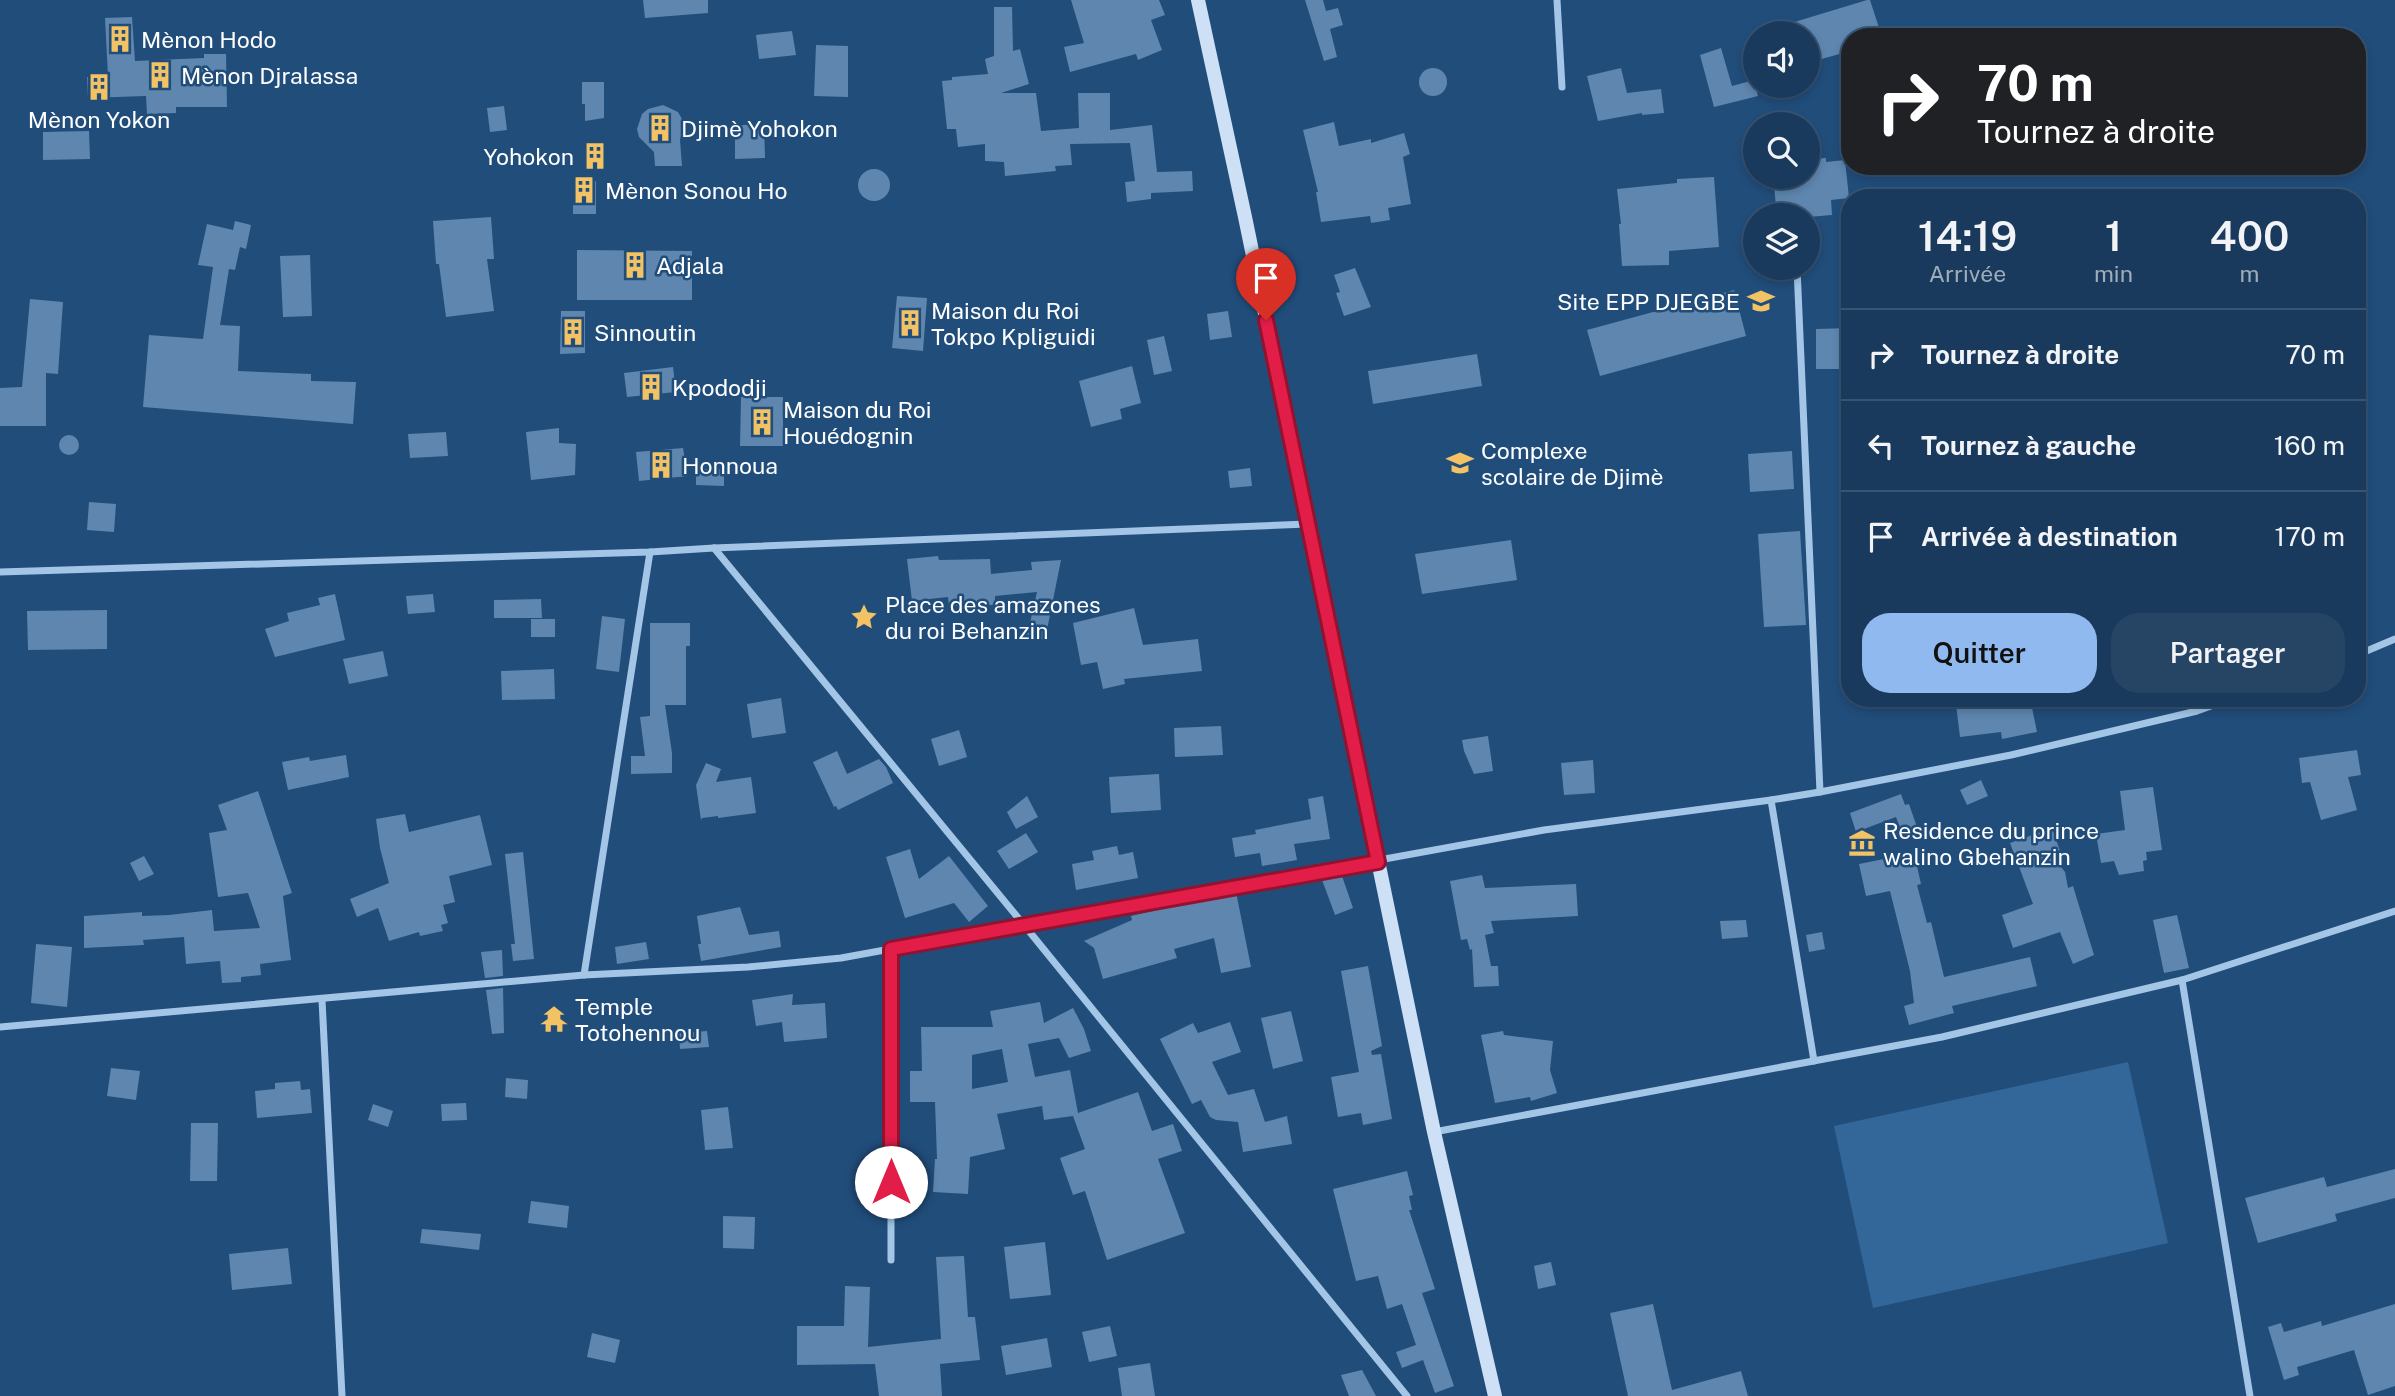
<!DOCTYPE html>
<html lang="fr">
<head>
<meta charset="utf-8">
<style>
	:root { --surface:#193a5c; --page:#264565; --text:#f1f3f6; --muted:#9fadbb; --line:#375472; --accent:#90b9f0 }
	body { margin:0; font-family:"Public Sans",sans-serif; background:var(--page); color:var(--text); height:100vh; display:flex; flex-direction:column; font-size:26px; white-space:nowrap }
	* { box-sizing:border-box; margin:0 }
	p { font-size:23px; color:var(--muted) }
	.icon { flex:none; width:38px; height:38px; fill:none; stroke:currentColor; stroke-width:2; stroke-linecap:round; stroke-linejoin:round }
	.map { position:relative; flex:1; overflow:hidden }
	.sheet { position:absolute; left:1841px; top:189px; width:525px; height:518px; display:flex; flex-direction:column; background:var(--surface); border-radius:28px; box-shadow:0 4px 10px #0003,0 0 0 2px var(--line) }
	.sheet>* { flex:none }
	.guide { position:absolute; left:1841px; top:28px; width:525px; height:147px; border-radius:28px; box-shadow:0 4px 10px #0003,0 0 0 2px var(--line); background:#202124; color:#fff; overflow:hidden }
	.controls { position:absolute; left:1743px; top:21px; display:grid; gap:14px }
	.controls a { display:grid; place-items:center; width:77px; height:77px; border-radius:50%; background:var(--surface); box-shadow:0 4px 10px #0003,0 0 0 2px var(--line); font-size:35px }
	.pin { position:absolute; display:grid; place-items:center; width:60px; height:60px; color:#fff; margin:-72px -30px; border-radius:50% 50% 50% 0; rotate:-45deg; box-shadow:0 0 7px #0007 }
	.pin .icon { rotate:45deg }
	.me { position:absolute; width:77px; margin:-38px; rotate:0deg; stroke-linejoin:round; filter:drop-shadow(0 0 5px #0008) }
	.turn { display:flex; align-items:center; gap:24px; height:147px; padding:0 21px; font-size:32px }
	.turn .icon { width:91px; height:91px; stroke-width:2.5 }
	.turn b { display:block; font-size:49px; line-height:60px }
	.eta { display:flex; justify-content:space-evenly; align-items:center; height:119px; text-align:center }
	.eta b { font-size:42px; font-weight:600; line-height:49px }
	.action { display:flex; gap:14px; margin-top:auto; padding:14px 21px }
	.action a { flex:1; height:80px; border-radius:28px; background:var(--accent); color:#111; font-size:28px; font-weight:600; line-height:80px; text-align:center }
	.action a+a { background:var(--page); color:var(--text) }
	ul { padding:0; list-style:none }
	li { display:flex; align-items:center; gap:21px; height:91px; padding:0 21px; border-top:2px solid var(--line) }
	li div { flex:1 }
	li b { display:block; font-size:26px }
	li em { font-style:normal }
	.map>svg:first-child { display:block }
	.green { fill:#346799 }
	.building { fill:#5e86af; fill-rule:evenodd }
	.lines { fill:none; stroke-linecap:round; stroke-linejoin:round }
	.street { stroke:#a3c5e6; stroke-width:7 }
	.secondary { stroke:#cde0f5; stroke-width:14 }
	.route-casing { stroke:#92132f; stroke-width:18 }
	.route { stroke:#e11d48; stroke-width:12 }
	.labels { text-anchor:middle; dominant-baseline:central; stroke-width:5; stroke-linejoin:round; paint-order:stroke }
	.poi-label { font-size:23px; fill:#fff; stroke:#214d7b; text-anchor:start }
</style>
</head>
<body>
<div class="map">
<svg width="2395" height="1396" viewBox="0 0 2395 1396">
	<rect width="100%" height="100%" fill="#214d7b"/>
	<path class="green" d="M2128 1062 2168 1243 1873 1308 1834 1126Z"/>
	<g class="building">
		<path d="M643 0H708V13L645 18Z"/>
		<path d="M1071 0H1159L1165 15 1151 20 1162 50 1138 60 1136 54 1070 72 1064 47 1084 43Z"/>
		<path d="M1305 0H1323L1326 11 1338 8 1343 25 1330 29 1337 57 1324 61Z"/>
		<path d="M1867 0H1870L1882 37H1850V43L1841 46 1843 53 1811 62 1808 53V33H1772L1771 29Z"/>
		<path d="M994 7H1012L1013 51 1020 49 1029 84 1001 93H1036L1041 131 1079 128 1078 93H1110V130L1152 125 1157 172 1192 171 1193 191 1151 193V199L1127 202 1125 182 1135 181 1130 143 1070 144 1072 165 1055 166 1056 171 1005 176 1004 162 985 161V144L958 147 956 129H947L942 81 952 80V77L988 74 985 59 994 56Z"/>
		<path d="M132 17 135 61 204 58V54H226L227 107H176V113L147 114 146 96 88 98 87 77 108 76 105 18Z"/>
		<path d="M792 31 796 55 759 59 756 35Z"/>
		<path d="M816 45 848 46V97L814 96Z"/>
		<path d="M1721 48 1732 86 1754 80 1758 96 1714 107 1700 55Z"/>
		<circle cx="1433" cy="82" r="14"/>
		<path d="M1621 68 1627 93 1661 89 1664 113 1642 115V113L1598 121 1587 76Z"/>
		<path d="M582 82H604V118L585 121V104H582Z"/>
		<path d="M663 105 678 112 682 119 683 127 680 140 682 166H655L654 152 639 137 637 129 642 114 648 109Z"/>
		<path d="M504 106 507 130 490 132 487 108Z"/>
		<path d="M1334 122 1339 146 1371 139V143L1404 133 1410 154 1403 157 1411 204 1388 208 1390 220 1371 223 1370 216 1321 222 1316 192H1318L1303 130Z"/>
		<path d="M735 125H764L765 158 735 159Z"/>
		<path d="M89 131 90 159 43 160V132Z"/>
		<path d="M605 143V165H584V146Z"/>
		<path d="M1826 158V162L1845 160 1849 198 1831 200 1832 215 1808 217V215H1777L1773 177H1808V159Z"/>
		<circle cx="874" cy="185" r="16"/>
		<path d="M1714 177 1719 247 1669 251V265L1622 266 1619 224H1621L1617 189 1677 183V179Z"/>
		<rect x="573" y="181" width="23" height="33"/>
		<path d="M491 217 494 259H487L494 311 446 317 439 264H436L433 221Z"/>
		<path d="M235 221 251 225 246 249 240 247 235 270 229 269 220 325 240 326 238 371 311 374V381L356 382 353 424 143 407 149 335 203 339 213 267 198 265 207 224 233 230Z"/>
		<path d="M577 250 692 251V300H577Z"/>
		<path d="M310 255 312 316 283 317 280 256Z"/>
		<path d="M1355 268 1371 307 1344 316 1336 293 1340 292 1334 275Z"/>
		<path d="M1734 290 1746 336 1600 376 1587 330Z"/>
		<path d="M897 296 927 298 923 351 892 348Z"/>
		<path d="M30 299 63 302 58 374 46 373V426H0V388L22 387Z"/>
		<path d="M561 311H585V353L560 354Z"/>
		<path d="M1228 311 1232 337 1210 340 1207 314Z"/>
		<path d="M1850 328V369H1816V329Z"/>
		<path d="M1164 336 1172 371 1154 375 1147 340Z"/>
		<path d="M1477 354 1482 386 1373 404 1368 371Z"/>
		<path d="M1132 366 1141 403 1120 409 1122 419 1091 427 1079 381Z"/>
		<path d="M673 367 676 392 627 397 624 373Z"/>
		<path d="M741 397H783V446H740Z"/>
		<path d="M559 428V443L576 444 575 475 531 480 526 432Z"/>
		<path d="M446 432 448 456 410 458 408 434Z"/>
		<circle cx="69" cy="445" r="10"/>
		<path d="M683 448 688 476 639 481 636 452Z"/>
		<path d="M1792 451 1794 489 1750 492 1748 454Z"/>
		<path d="M1250 468 1252 486 1230 488 1228 471Z"/>
		<path d="M696 469H724V486L696 485Z"/>
		<path d="M89 502 116 504 114 532 87 530Z"/>
		<path d="M1800 531 1806 625 1764 627 1758 534Z"/>
		<path d="M1511 540 1517 580 1422 594 1415 554Z"/>
		<path d="M938 556 939 560 990 559 991 574 1032 570 1031 562 1061 560 1045 640 1027 636 1037 592 995 596V605L949 606 948 597 912 601 907 559Z"/>
		<path d="M335 594 345 640 275 657 265 629 289 621 287 613 320 605 318 598Z"/>
		<path d="M433 594 435 612 408 614 406 596Z"/>
		<path d="M541 599 542 618H494V600Z"/>
		<path d="M1134 608 1143 645 1198 639 1202 671 1124 679 1125 684 1103 689 1097 662 1081 665 1073 623Z"/>
		<path d="M107 610V649L28 650 27 611Z"/>
		<path d="M602 616 625 619 619 672 596 669Z"/>
		<rect x="531" y="619" width="24" height="18"/>
		<path d="M650 623H690V646H686V705H665L672 753V773L631 774V756H645L640 717 650 716Z"/>
		<path d="M383 651 388 676 349 684 343 659Z"/>
		<path d="M554 669 555 699 502 700 501 671Z"/>
		<path d="M781 698 786 733 752 738 747 704Z"/>
		<path d="M1984 698H2030L2037 732 2002 739 2001 732 1960 737 1956 704 1984 701Z"/>
		<path d="M1221 726 1223 755 1175 757 1174 728Z"/>
		<path d="M959 730 967 757 939 766 931 739Z"/>
		<path d="M1488 736 1493 771 1474 774 1464 751 1462 740Z"/>
		<path d="M2357 750 2361 775 2348 777 2357 810 2321 820 2310 782 2302 783 2299 758Z"/>
		<path d="M837 751 847 774 879 759 886 767 893 783 838 810 836 806 834 807 813 762Z"/>
		<path d="M346 755 349 777 288 790 282 762 309 757 310 761Z"/>
		<path d="M1593 760 1595 793 1564 795 1561 763Z"/>
		<path d="M706 763 721 769 716 782 751 777 756 813 718 818V816L702 818 701 820 696 785Z"/>
		<path d="M1159 774 1161 810 1111 813 1109 777Z"/>
		<path d="M1981 780 1988 796 1967 805 1960 790Z"/>
		<path d="M2153 787 2162 850 2146 852 2147 860 2143 861 2144 871 2119 875 2114 861 2101 863 2096 834 2125 830 2120 791Z"/>
		<path d="M258 791 292 893 283 896 291 960 260 964 261 975 241 977V982L222 983 220 961 186 964 184 937 143 940 144 945 84 948V916L142 912V916L169 915 212 910 214 931 260 928 248 893 218 897 209 833 227 830 218 805Z"/>
		<path d="M1901 794 1905 805 1909 804 1919 833 1904 839 1896 817 1856 832 1850 813Z"/>
		<path d="M1027 796 1038 817 1016 829 1007 812Z"/>
		<path d="M1323 796 1330 839 1294 844 1297 860 1262 866 1260 853 1235 857 1232 838 1256 834 1255 830 1311 819 1308 799Z"/>
		<path d="M405 814 409 832 480 815 492 865 449 876 455 902 443 905 448 923 441 925 443 931 420 936 419 932 389 941 378 908 357 917 350 899 389 883 380 848 376 819Z"/>
		<path d="M2052 828 2060 851 2051 854 2065 872 2068 888 2073 886 2094 955 2073 964 2060 932 2013 948 2002 915 2033 904 2010 843Z"/>
		<path d="M1026 833 1038 852 1009 869 997 851Z"/>
		<path d="M1117 846 1119 855 1133 852 1138 878 1076 890 1072 864 1094 860 1092 851Z"/>
		<path d="M910 849 919 879 949 856 988 906 969 922 954 903 905 918 886 857Z"/>
		<path d="M523 852 534 959 513 961 511 944H515L505 854Z"/>
		<path d="M1914 853 1921 884 1917 885 1927 923 1931 922 1944 977 2030 957 2037 986 1952 1006 1954 1013 1909 1025 1904 1006 1914 1003 1910 971 1890 891 1866 896 1859 864Z"/>
		<path d="M144 856 154 874 139 881 130 863Z"/>
		<path d="M1341 873 1353 908 1335 915 1321 877Z"/>
		<path d="M1482 875 1485 888 1576 884 1578 916 1491 921 1494 933 1485 935 1491 966H1498L1499 986 1474 987 1472 949 1470 950 1467 939 1461 940 1450 881Z"/>
		<path d="M1236 892 1251 967 1221 973 1214 938 1174 949 1177 958 1103 979 1094 948 1084 941 1132 920 1131 916Z"/>
		<path d="M740 907 749 935 779 931 781 947 701 961 698 944H701L697 916Z"/>
		<path d="M2177 915 2189 968 2164 973 2153 920Z"/>
		<path d="M1746 920 1748 937 1722 939 1720 921Z"/>
		<path d="M1822 932 1825 949 1809 952 1806 935Z"/>
		<path d="M646 942 649 959 617 964 615 947Z"/>
		<path d="M36 944 72 947 67 1007 31 1003Z"/>
		<path d="M502 950 503 976 485 978 481 952Z"/>
		<path d="M1368 966 1382 1046 1371 1051 1372 1055 1381 1054 1392 1119 1363 1125 1361 1113 1338 1117 1331 1077 1359 1072 1341 971Z"/>
		<path d="M503 988 504 1033 492 1034 486 990Z"/>
		<path d="M793 994 792 1005 825 1003 827 1038 784 1042 782 1022 756 1026 752 1000Z"/>
		<path d="M1040 1002 1044 1023 1073 1008 1084 1029 1091 1051 1069 1058 1059 1038 1028 1044 1035 1077 1070 1070 1078 1113 1138 1092 1152 1131 1173 1124 1182 1151 1158 1159 1185 1233 1107 1260 1085 1191 1073 1195 1060 1158 1085 1149 1073 1116 1044 1120 1042 1106 997 1114 1005 1149 970 1157 968 1194 933 1192 935 1159H937L935 1102H910V1071H922L921 1027H993L990 1011ZM1002 1049 1008 1082 972 1089V1055Z"/>
		<path d="M1291 1011 1303 1061 1273 1069 1261 1018Z"/>
		<path d="M1230 1022 1241 1052 1212 1062 1228 1095 1254 1089 1265 1122 1287 1116 1292 1144 1243 1152 1238 1122 1216 1120 1210 1117 1201 1100 1192 1104 1160 1039 1193 1023 1198 1033Z"/>
		<path d="M707 1031 709 1047 680 1049 679 1033Z"/>
		<path d="M1503 1031 1504 1035 1553 1041 1550 1070 1557 1093 1531 1101 1530 1097 1495 1103 1481 1035Z"/>
		<path d="M111 1068 140 1071 136 1100 107 1096Z"/>
		<path d="M506 1078 528 1080 527 1099 505 1097Z"/>
		<path d="M300 1081 301 1090 310 1089 312 1113 257 1118 255 1091 275 1089V1083Z"/>
		<path d="M466 1103 467 1120 442 1121 441 1104Z"/>
		<path d="M373 1104 393 1111 388 1127 368 1120Z"/>
		<path d="M728 1107 733 1148 705 1150 701 1110Z"/>
		<path d="M191 1123H218L217 1181H190Z"/>
		<path d="M2395 1169V1198L2335 1214 2337 1221 2258 1243 2245 1198 2324 1177 2327 1187Z"/>
		<path d="M1407 1171 1413 1195 1409 1196 1412 1210H1409L1435 1289 1422 1293 1454 1386 1435 1393 1423 1360 1402 1368 1396 1352 1416 1345 1402 1304 1387 1309 1378 1276 1356 1281 1333 1189Z"/>
		<path d="M531 1201 569 1206 567 1228 528 1223Z"/>
		<path d="M723 1216 755 1217 754 1249 723 1248Z"/>
		<path d="M422 1229 481 1234 479 1250 420 1243Z"/>
		<path d="M1045 1242 1051 1295 1010 1299 1004 1247Z"/>
		<path d="M288 1248 292 1284 232 1290 229 1254Z"/>
		<path d="M964 1256 968 1317H975L980 1360 940 1364 942 1396H879L875 1364 797 1365V1326H844L845 1286 870 1287 868 1347 941 1339 936 1257Z"/>
		<path d="M1551 1262 1556 1285 1538 1289 1534 1266Z"/>
		<path d="M1653 1304 1672 1390 1741 1371 1748 1396H1628L1610 1313Z"/>
		<path d="M2395 1304V1386L2368 1395 2354 1350 2297 1367 2299 1375 2284 1380 2268 1327 2281 1323 2284 1332 2321 1321 2322 1326Z"/>
		<path d="M1110 1326 1117 1356 1089 1362 1082 1332Z"/>
		<path d="M592 1333 620 1340 615 1363 587 1357Z"/>
		<path d="M1047 1338 1052 1367 1006 1375 1001 1346Z"/>
		<path d="M1150 1363 1155 1396H1122L1118 1368Z"/>
		<path d="M1362 1370 1376 1396H1349L1341 1375Z"/>
	</g>
	<g class="lines">
		<g class="street">
			<path d="M1557 0 1562 87"/>
			<path d="M1797 268 1820 792"/>
			<path d="M714 548 1024 925 1407 1396"/>
			<path d="M0 572 650 552 714 548 1307 524"/>
			<path d="M2357 655 2395 639"/>
			<path d="M1771 800 1814 1061"/>
			<path d="M584 975 650 552"/>
			<path d="M2182 980 2250 1396"/>
			<path d="M322 1000 342 1396"/>
			<path d="M0 1027 584 975 748 967 841 958 1544 830 1771 800 1820 792 2011 755 2197 711 2233 698"/>
			<path d="M1434 1132 1942 1037 2182 980 2395 911"/>
			<path d="M891 1260V949"/>
		</g>
		<path class="secondary" d="M1198 0 1245 217 1434 1132 1495 1396"/>
	</g>
	<g class="lines">
		<defs>
			<path id="route" d="M891 1182V949L1378 862 1266 320"/>
		</defs>
		<use href="#route" class="route-casing"/>
		<use href="#route" class="route"/>
	</g>
	<defs>
		<symbol id="building-bare" viewBox="-9 -9 18 18"><path d="M-4-6H4V6H1V3H-1V6H-4ZM-2.5-4.3h1.7v1.8h-1.7ZM.8-4.3h1.7v1.8H.8ZM-2.5-1h1.7V.8h-1.7ZM.8-1h1.7V.8H.8Z" fill="#f2c265" stroke="#214d7b" stroke-width="2.5" paint-order="stroke"/></symbol>
		<symbol id="school-bare" viewBox="-9 -9 18 18"><path d="M0-5L7-2L0 1L-7-2ZM-4 1L0 2.5L4 1V4Q0 6-4 4Z" fill="#f2c265" stroke="#214d7b" stroke-width="2.5" paint-order="stroke"/></symbol>
		<symbol id="sight-bare" viewBox="-9 -9 18 18"><path d="M0-6L1.8-2.2L6-1.7L2.9 1.2L3.7 5.4L0 3.3L-3.7 5.4L-2.9 1.2L-6-1.7L-1.8-2.2Z" fill="#f2c265" stroke="#214d7b" stroke-width="2.5" paint-order="stroke"/></symbol>
		<symbol id="museum-bare" viewBox="-9 -9 18 18"><path d="M0-6L6-3V-2H-6V-3ZM-5-1h2V3h-2ZM-1-1h2V3h-2ZM3-1h2V3H3ZM-6 4H6V6H-6Z" fill="#f2c265" stroke="#214d7b" stroke-width="2.5" paint-order="stroke"/></symbol>
		<symbol id="temple-bare" viewBox="-9 -9 18 18"><path d="M0-6L5-2H3V0L6.5 2.5H4V6H1.5V3h-3V6H-4V2.5H-6.5L-3 0V-2H-5Z" fill="#f2c265" stroke="#214d7b" stroke-width="2.5" paint-order="stroke"/></symbol>
	</defs>
	<g fill-rule="evenodd">
		<use href="#building-bare" x="101" y="20" width="38" height="38"/>
		<use href="#building-bare" x="141" y="56" width="38" height="38"/>
		<use href="#building-bare" x="80" y="68" width="38" height="38"/>
		<use href="#building-bare" x="641" y="109" width="38" height="38"/>
		<use href="#building-bare" x="576" y="137" width="38" height="38"/>
		<use href="#building-bare" x="565" y="171" width="38" height="38"/>
		<use href="#building-bare" x="616" y="246" width="38" height="38"/>
		<use href="#school-bare" x="1742" y="282" width="38" height="38"/>
		<use href="#building-bare" x="891" y="304" width="38" height="38"/>
		<use href="#building-bare" x="554" y="313" width="38" height="38"/>
		<use href="#building-bare" x="632" y="368" width="38" height="38"/>
		<use href="#building-bare" x="743" y="403" width="38" height="38"/>
		<use href="#school-bare" x="1441" y="444" width="38" height="38"/>
		<use href="#building-bare" x="642" y="446" width="38" height="38"/>
		<use href="#sight-bare" x="845" y="598" width="38" height="38"/>
		<use href="#museum-bare" x="1843" y="824" width="38" height="38"/>
		<use href="#temple-bare" x="535" y="1000" width="38" height="38"/>
	</g>
	<g class="labels">
		<g class="poi-label">
			<text x="141" y="39">Mènon Hodo</text>
			<text x="181" y="75">Mènon Djralassa</text>
			<text x="99" y="119" text-anchor="middle">Mènon Yokon</text>
			<text x="681" y="128">Djimè Yohokon</text>
			<text x="574" y="156" text-anchor="end">Yohokon</text>
			<text x="605" y="190">Mènon Sonou Ho</text>
			<text x="656" y="265">Adjala</text>
			<text x="1740" y="301" text-anchor="end">Site EPP DJEGBE</text>
			<text x="931" y="310">Maison du Roi<tspan x="931" dy="26">Tokpo Kpliguidi</tspan></text>
			<text x="594" y="332">Sinnoutin</text>
			<text x="672" y="387">Kpododji</text>
			<text x="783" y="409">Maison du Roi<tspan x="783" dy="26">Houédognin</tspan></text>
			<text x="1481" y="450">Complexe<tspan x="1481" dy="26">scolaire de Djimè</tspan></text>
			<text x="682" y="465">Honnoua</text>
			<text x="885" y="604">Place des amazones<tspan x="885" dy="26">du roi Behanzin</tspan></text>
			<text x="1883" y="830">Residence du prince<tspan x="1883" dy="26">walino Gbehanzin</tspan></text>
			<text x="575" y="1006">Temple<tspan x="575" dy="26">Totohennou</tspan></text>
		</g>
	</g>
</svg>
<div class="controls">
<a><svg class="icon" aria-label="sound" viewBox="0 0 24 24"><path d="M4 9h4l5-4v14l-5-4H4zM17 9q2 3 0 6"/></svg></a>
<a><svg class="icon" aria-label="search" viewBox="0 0 24 24"><circle cx="10" cy="10" r="6"/><path d="M15 15l6 6"/></svg></a>
<a><svg class="icon" aria-label="layers" viewBox="0 0 24 24"><path d="M12 4l9 5-9 5-9-5zM3 14l9 5 9-5"/></svg></a>
</div>
<div class="pin" style="left:1266px;top:320px;background:#d93025"><svg class="icon" aria-label="arrive" viewBox="0 0 24 24"><path d="M6 21V4h12l-3 4 3 4H6"/></svg></div>
<svg class="me" style="left:891px;top:1182px" viewBox="-20 -20 40 40"><circle r="19" fill="#fff"/><path d="M0-13L10 11 0 6-10 11z" fill="#e11d48"/></svg>
<div class="guide">
<div class="turn"><svg class="icon" aria-label="right" viewBox="0 0 24 24"><path d="M7 20v-9h11M14 6l5 5-5 5"/></svg><div><b>70 m</b>Tournez à droite</div></div>
</div>
<section class="sheet">
<div class="eta">
<div><b>14:19</b><p>Arrivée</p></div>
<div><b>1</b><p>min</p></div>
<div><b>400</b><p>m</p></div>
</div>
<ul>
<li><svg class="icon" aria-label="right" viewBox="0 0 24 24"><path d="M7 20v-9h11M14 6l5 5-5 5"/></svg><div><b>Tournez à droite</b></div><em>70 m</em></li>
<li><svg class="icon" aria-label="left" viewBox="0 0 24 24"><path d="M17 20v-9H6M10 6l-5 5 5 5"/></svg><div><b>Tournez à gauche</b></div><em>160 m</em></li>
<li><svg class="icon" aria-label="arrive" viewBox="0 0 24 24"><path d="M6 21V4h12l-3 4 3 4H6"/></svg><div><b>Arrivée à destination</b></div><em>170 m</em></li>
</ul>
<div class="action"><a>Quitter</a><a>Partager</a></div>
</section>
</div>
</body>
</html>
